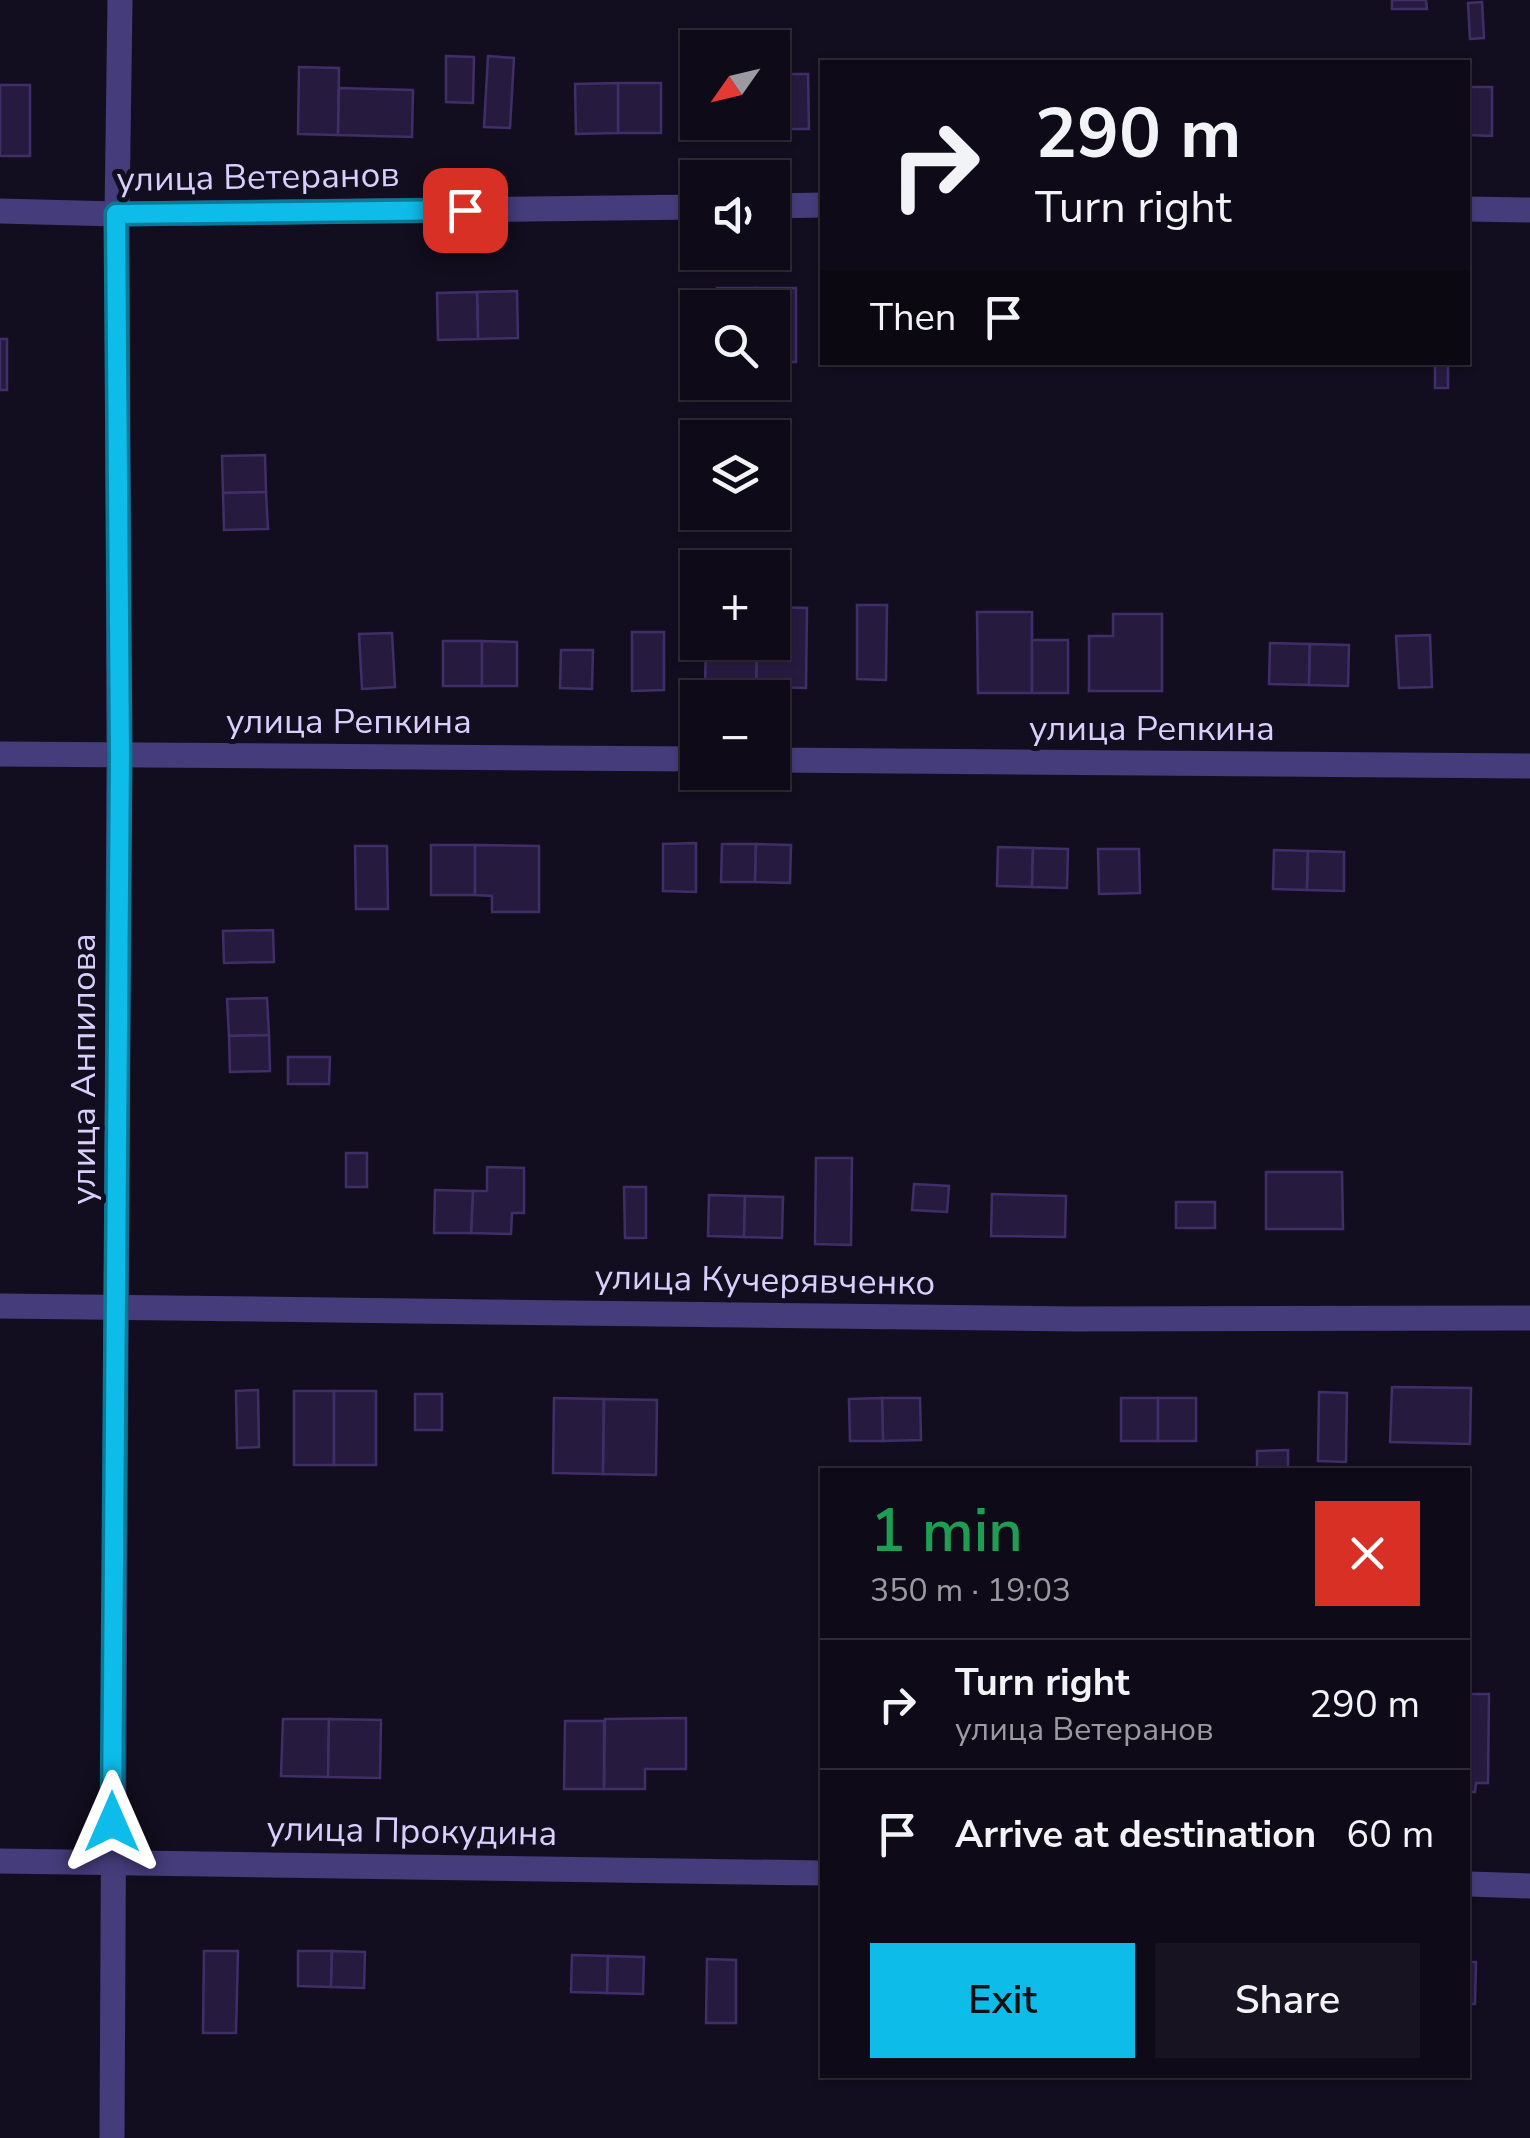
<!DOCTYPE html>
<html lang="en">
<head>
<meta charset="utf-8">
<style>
	:root { --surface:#0e0a17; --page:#171320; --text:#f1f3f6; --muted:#9b9aa1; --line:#2e2b36; --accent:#0ebce9 }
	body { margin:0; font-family:"Nunito Sans",sans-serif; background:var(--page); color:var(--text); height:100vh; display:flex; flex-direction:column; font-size:38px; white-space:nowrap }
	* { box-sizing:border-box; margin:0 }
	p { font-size:32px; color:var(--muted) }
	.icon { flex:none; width:55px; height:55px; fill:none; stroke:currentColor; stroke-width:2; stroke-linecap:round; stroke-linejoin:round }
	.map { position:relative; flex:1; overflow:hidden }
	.drawer { position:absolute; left:820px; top:1468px; width:650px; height:610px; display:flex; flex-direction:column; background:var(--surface); border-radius:0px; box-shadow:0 2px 8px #0004,0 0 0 2px var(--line) }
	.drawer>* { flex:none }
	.top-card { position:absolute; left:820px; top:60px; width:650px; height:305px; border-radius:0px; box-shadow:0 2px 8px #0004,0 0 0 2px var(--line); background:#0e0a17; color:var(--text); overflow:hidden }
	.needle { width:65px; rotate:236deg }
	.buttons { position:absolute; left:680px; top:30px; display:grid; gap:20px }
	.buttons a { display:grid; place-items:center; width:110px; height:110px; border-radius:0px; background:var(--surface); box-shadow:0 2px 8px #0004,0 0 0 2px var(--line); font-size:50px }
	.pin { position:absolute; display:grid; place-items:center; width:85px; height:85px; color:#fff; margin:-42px; border-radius:20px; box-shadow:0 5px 15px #0006 }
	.me { position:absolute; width:110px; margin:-55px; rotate:0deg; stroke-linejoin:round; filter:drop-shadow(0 0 8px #0008) }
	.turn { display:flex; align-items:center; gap:35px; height:210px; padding:0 50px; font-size:45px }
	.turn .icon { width:130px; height:130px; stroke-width:2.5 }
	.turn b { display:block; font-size:70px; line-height:85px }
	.then { display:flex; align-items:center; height:95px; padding:0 50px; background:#0003; gap:20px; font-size:38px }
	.round { display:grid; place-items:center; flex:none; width:105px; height:105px; border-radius:0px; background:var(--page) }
	.head { display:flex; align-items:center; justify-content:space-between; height:170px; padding:0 50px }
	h1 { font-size:60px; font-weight:600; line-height:75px; color:#1e9e55 }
	.cta { display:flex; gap:20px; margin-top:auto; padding:20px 50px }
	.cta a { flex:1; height:115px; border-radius:0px; background:var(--accent); color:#111; font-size:40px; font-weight:600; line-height:115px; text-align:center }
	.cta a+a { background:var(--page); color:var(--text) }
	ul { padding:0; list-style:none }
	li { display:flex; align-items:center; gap:30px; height:130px; padding:0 50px; border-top:2px solid var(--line) }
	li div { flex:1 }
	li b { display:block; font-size:38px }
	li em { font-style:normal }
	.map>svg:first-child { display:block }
	.building { fill:#261b3f; stroke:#402e69; stroke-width:2.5 }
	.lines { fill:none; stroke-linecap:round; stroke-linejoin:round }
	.street { stroke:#453c7b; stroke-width:25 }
	.route-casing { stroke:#097a97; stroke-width:25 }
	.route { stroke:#0ebce9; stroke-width:18 }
	.labels { text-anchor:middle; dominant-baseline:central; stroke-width:10; stroke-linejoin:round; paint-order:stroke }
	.street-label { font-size:35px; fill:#d9cffc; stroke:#130e1f }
</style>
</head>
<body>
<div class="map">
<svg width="1530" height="2138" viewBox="0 0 1530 2138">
	<rect width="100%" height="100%" fill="#130e1f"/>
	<g class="building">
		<path d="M1392 0H1426L1427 9H1392Z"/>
		<path d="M1482 2 1484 38 1470 39 1468 3Z"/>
		<path d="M446 56 474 57 473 103 446 102Z"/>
		<path d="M488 56 514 58 510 128 484 127Z"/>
		<path d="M299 67 339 68 338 135 298 134Z"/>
		<path d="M783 74H808L809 129H783Z"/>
		<rect x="618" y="83" width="43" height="50"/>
		<path d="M618 83V133L576 134 575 84Z"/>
		<rect x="0" y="85" width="30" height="71"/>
		<path d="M1468 87H1492V136L1468 135Z"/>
		<path d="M339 88 413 90 412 137 338 135Z"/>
		<rect x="717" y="288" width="39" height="20"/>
		<path d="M756 288H796V362H772V308H756Z"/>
		<path d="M517 291 518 338 478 339 477 292Z"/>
		<path d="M477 292 478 339 438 340 437 293Z"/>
		<rect x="0" y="339" width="7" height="51"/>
		<rect x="1435" y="362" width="13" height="26"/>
		<path d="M265 455 266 492 223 493 222 456Z"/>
		<path d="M266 492 268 529 224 530 223 493Z"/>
		<path d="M857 605H887L886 680 857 679Z"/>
		<path d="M772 607 807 608 806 688 756 687 757 642H772Z"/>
		<path d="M977 612H1032V693H978Z"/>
		<path d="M1113 614H1162V691H1089V636H1113Z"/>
		<path d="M632 632H664V690L632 691Z"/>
		<path d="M392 633 395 687 362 689 359 634Z"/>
		<path d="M1430 635 1432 687 1399 688 1396 636Z"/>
		<rect x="1032" y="640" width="36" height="53"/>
		<rect x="443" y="641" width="39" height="45"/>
		<path d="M482 641 517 642V686H482Z"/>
		<path d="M706 642H757L756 687H705Z"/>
		<path d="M1270 643 1310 644 1309 685 1269 684Z"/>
		<path d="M1310 644 1349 645 1348 686 1309 685Z"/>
		<path d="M561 650H593L592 689 560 688Z"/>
		<path d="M696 843V892L663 891V844Z"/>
		<path d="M722 844H756L755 882H721Z"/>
		<path d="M756 844 791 845 790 883 755 882Z"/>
		<rect x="431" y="845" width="44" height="50"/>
		<path d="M475 845 539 846V912H492V896L475 895Z"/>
		<path d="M355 846H387L388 909H356Z"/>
		<path d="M998 847 1033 848 1032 887 997 886Z"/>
		<path d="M1033 848 1068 849 1067 888 1032 887Z"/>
		<path d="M1098 849H1139L1140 893 1099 894Z"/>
		<path d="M1274 850 1308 851 1307 890 1273 889Z"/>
		<path d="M1308 851 1344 852V891L1307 890Z"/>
		<path d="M273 930 274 962 224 963 223 931Z"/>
		<path d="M267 998 269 1035 229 1036 227 999Z"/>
		<path d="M269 1035 270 1071 230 1072 229 1036Z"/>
		<path d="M288 1057H330L329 1084H288Z"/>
		<rect x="346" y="1153" width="21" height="34"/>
		<path d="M816 1158H852L851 1245 815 1244Z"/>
		<path d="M487 1167 524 1168V1213H512L511 1234 471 1233 473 1191H487Z"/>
		<path d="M1266 1172H1342L1343 1229H1266Z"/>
		<path d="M914 1184 949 1186 947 1212 912 1210Z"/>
		<path d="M624 1187H646V1238H625Z"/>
		<path d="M435 1190 473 1191 471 1233H434Z"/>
		<path d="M992 1194 1066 1196 1065 1237 991 1236Z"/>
		<path d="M709 1195 745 1196 744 1237 708 1236Z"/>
		<path d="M745 1196 783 1197 782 1238 744 1237Z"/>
		<rect x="1176" y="1202" width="39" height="26"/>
		<path d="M1392 1387 1471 1388 1470 1444 1390 1442Z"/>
		<path d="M258 1390 259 1447 237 1448 236 1391Z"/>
		<rect x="294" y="1391" width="40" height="74"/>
		<rect x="334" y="1391" width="42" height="74"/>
		<path d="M1319 1392 1347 1393 1346 1462 1318 1461Z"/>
		<rect x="415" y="1394" width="27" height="36"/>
		<path d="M554 1398 604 1399 603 1474 553 1473Z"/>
		<path d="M882 1398H920L921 1440 883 1441Z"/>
		<path d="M882 1398 883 1441H850L849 1399Z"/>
		<rect x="1121" y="1398" width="37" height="43"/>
		<rect x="1158" y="1398" width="38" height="43"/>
		<path d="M604 1399 657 1400 656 1475 603 1474Z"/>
		<path d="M1288 1450V1470H1257V1451Z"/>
		<path d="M1468 1694H1489L1488 1783H1476L1475 1792H1468Z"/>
		<path d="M686 1718V1769H645V1789H604L605 1719Z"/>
		<path d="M283 1719H329L328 1777 281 1776Z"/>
		<path d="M329 1719 381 1720 380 1778 328 1777Z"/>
		<path d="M565 1721H604V1789H564Z"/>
		<path d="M204 1951H238L236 2033H203Z"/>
		<path d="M298 1951H332L331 1987 298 1986Z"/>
		<path d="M332 1951 365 1952 364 1988 331 1987Z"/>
		<path d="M572 1955 608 1956 607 1993 571 1992Z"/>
		<path d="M608 1956 644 1957 643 1994 607 1993Z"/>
		<path d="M707 1959 736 1960V2023H706Z"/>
		<path d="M1468 1962H1476L1475 2004H1468Z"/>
	</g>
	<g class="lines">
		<g class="street">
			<path d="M772 206 822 205"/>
			<path d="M1468 209 1530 210"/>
			<path d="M0 211 117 214 698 207"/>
			<path d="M0 754 698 759"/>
			<path d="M772 760 1530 766"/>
			<path d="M0 1306 1076 1319 1530 1318"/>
			<path d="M0 1861 822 1873"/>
			<path d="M1468 1884 1530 1886"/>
			<path d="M112 2138 119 755 117 214 120 0"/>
		</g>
	</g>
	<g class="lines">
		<defs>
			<path id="route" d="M112 1822 120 754 116 214 465 210"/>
		</defs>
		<use href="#route" class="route-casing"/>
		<use href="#route" class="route"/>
	</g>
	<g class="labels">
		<g class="street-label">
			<text transform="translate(258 177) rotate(-1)">улица Ветеранов</text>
			<text x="349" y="721">улица Репкина</text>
			<text x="1152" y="728">улица Репкина</text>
			<text transform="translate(83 1069) rotate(-90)">улица Анпилова</text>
			<text transform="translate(765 1280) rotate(1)">улица Кучерявченко</text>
			<text transform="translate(412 1831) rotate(1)">улица Прокудина</text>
		</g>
	</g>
</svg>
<div class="buttons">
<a><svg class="needle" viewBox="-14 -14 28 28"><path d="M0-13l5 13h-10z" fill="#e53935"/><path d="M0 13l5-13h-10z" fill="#9b9aa1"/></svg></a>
<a><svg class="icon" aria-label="sound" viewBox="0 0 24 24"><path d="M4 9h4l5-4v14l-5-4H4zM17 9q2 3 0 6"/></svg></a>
<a><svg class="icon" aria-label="search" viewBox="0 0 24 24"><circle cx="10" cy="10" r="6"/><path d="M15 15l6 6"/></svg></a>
<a><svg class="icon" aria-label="layers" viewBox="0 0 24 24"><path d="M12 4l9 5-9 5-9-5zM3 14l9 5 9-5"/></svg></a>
<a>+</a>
<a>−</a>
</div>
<div class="pin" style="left:465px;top:210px;background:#d93025"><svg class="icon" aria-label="arrive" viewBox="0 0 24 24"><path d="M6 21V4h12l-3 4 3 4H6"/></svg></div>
<svg class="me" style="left:112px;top:1822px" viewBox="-20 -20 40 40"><path d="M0-17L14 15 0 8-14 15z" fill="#0ebce9" stroke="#fff" stroke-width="4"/></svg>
<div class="top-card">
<div class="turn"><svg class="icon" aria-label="right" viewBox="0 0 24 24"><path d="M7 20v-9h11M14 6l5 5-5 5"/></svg><div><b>290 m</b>Turn right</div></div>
<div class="then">Then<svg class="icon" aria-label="arrive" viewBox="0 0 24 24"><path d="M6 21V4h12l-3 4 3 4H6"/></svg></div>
</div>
<section class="drawer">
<div class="head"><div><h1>1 min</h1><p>350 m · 19:03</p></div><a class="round" style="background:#d93025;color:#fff"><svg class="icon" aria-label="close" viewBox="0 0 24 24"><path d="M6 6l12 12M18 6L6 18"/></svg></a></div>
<ul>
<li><svg class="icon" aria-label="right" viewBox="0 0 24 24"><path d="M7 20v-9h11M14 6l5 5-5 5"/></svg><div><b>Turn right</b><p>улица Ветеранов</p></div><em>290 m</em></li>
<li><svg class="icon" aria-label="arrive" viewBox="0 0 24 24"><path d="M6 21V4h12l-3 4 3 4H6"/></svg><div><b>Arrive at destination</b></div><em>60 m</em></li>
</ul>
<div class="cta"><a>Exit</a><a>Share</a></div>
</section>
</div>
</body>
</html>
